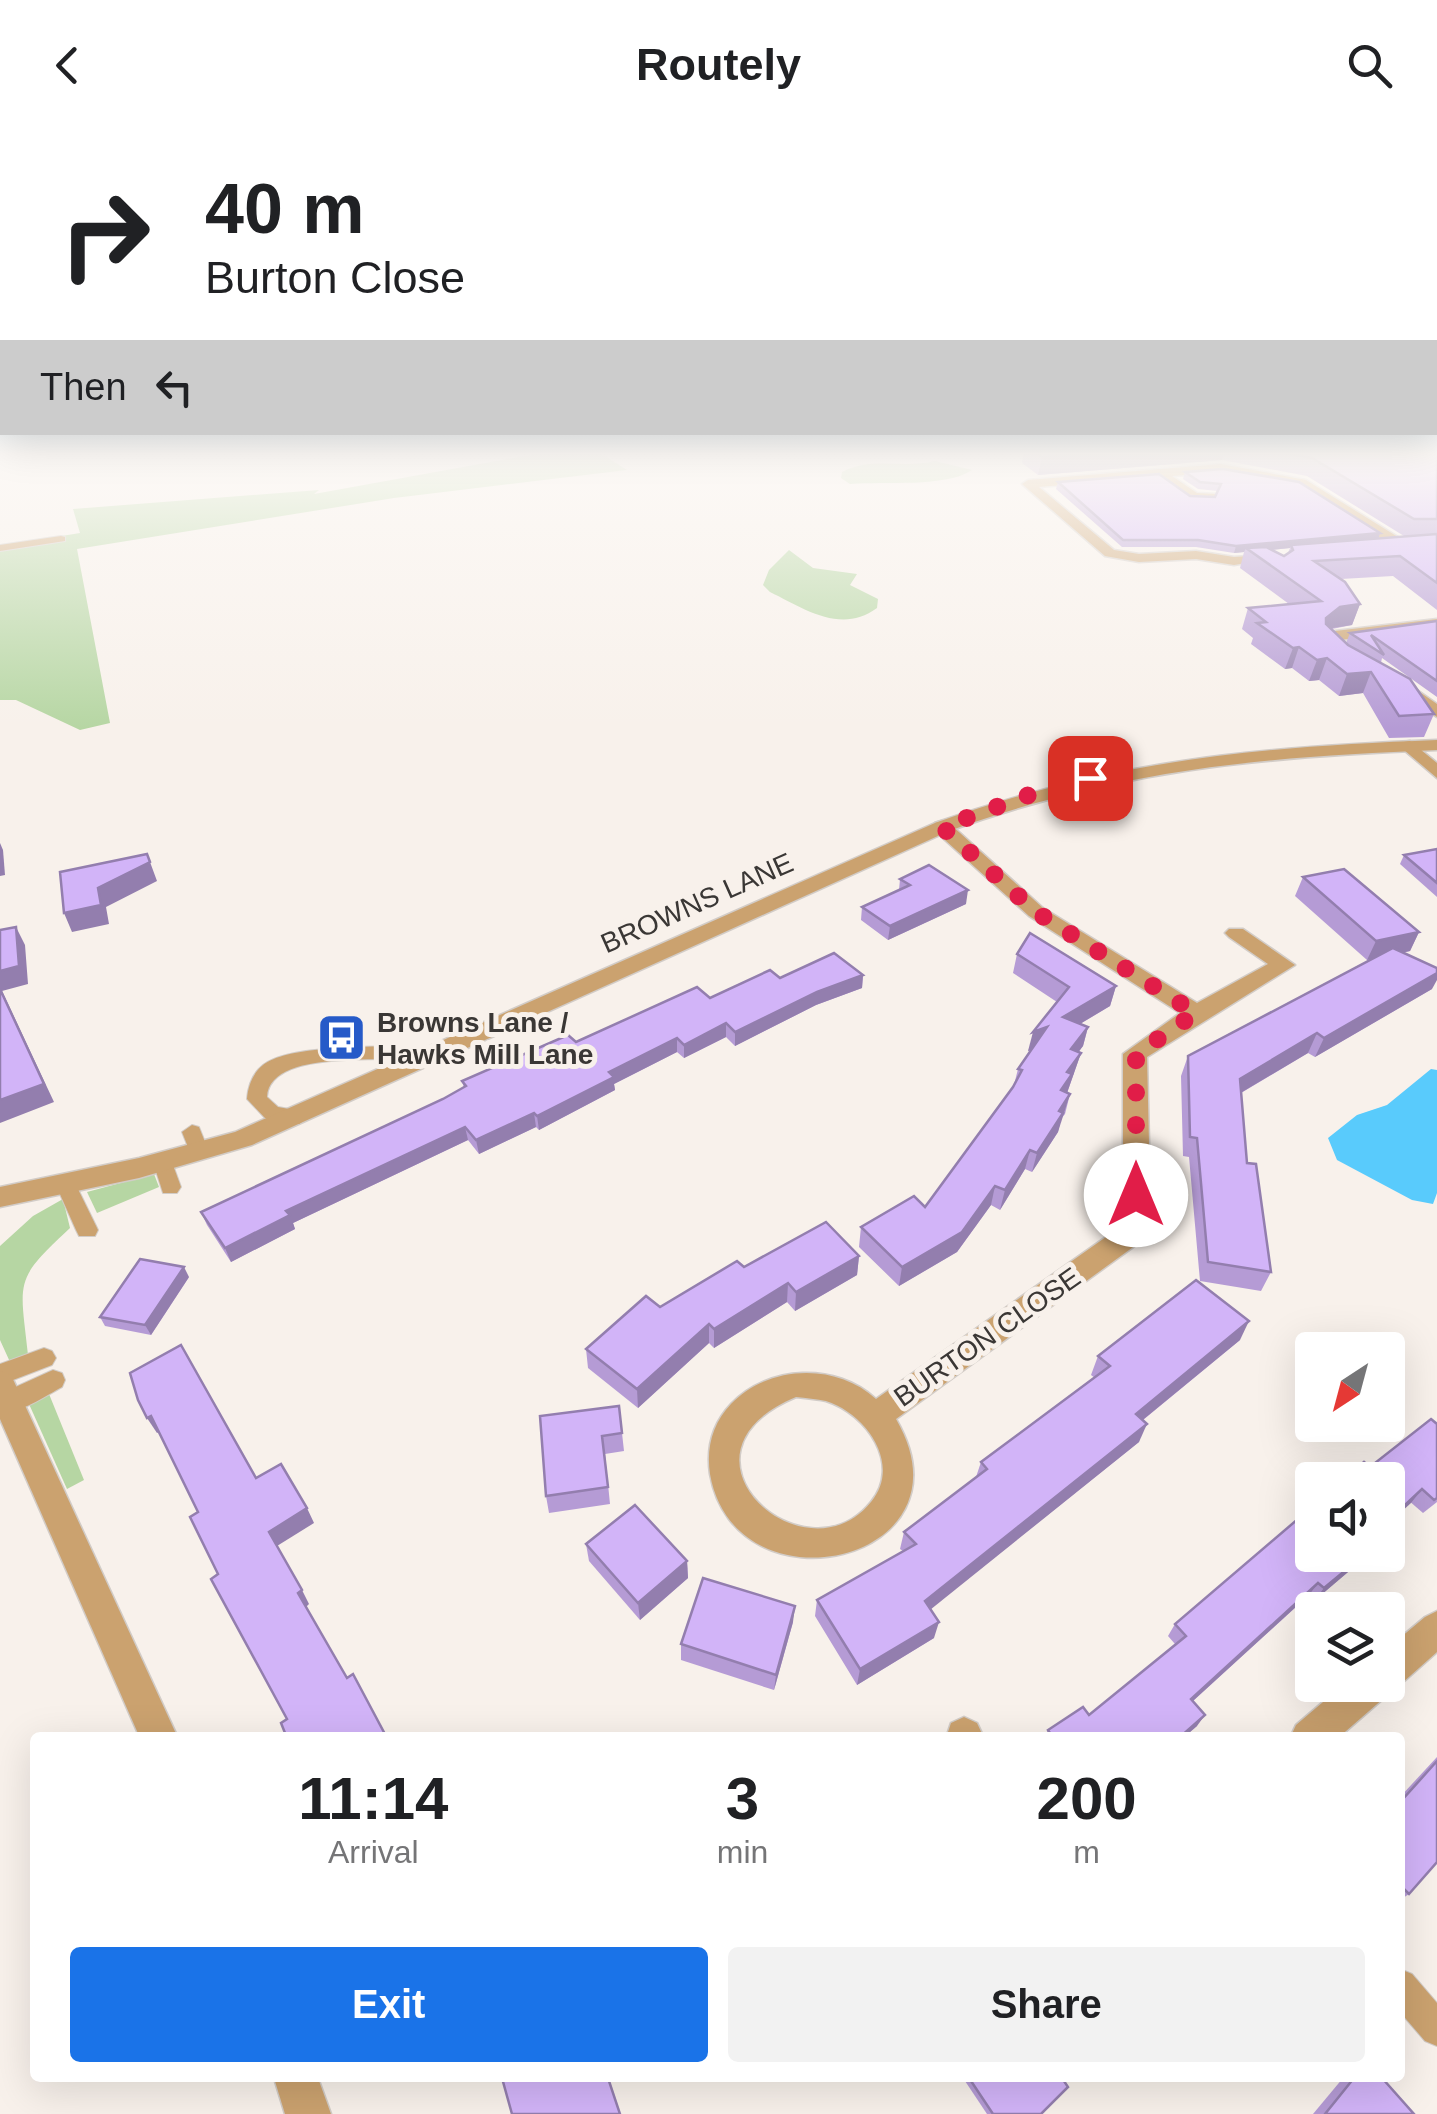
<!DOCTYPE html>
<html lang="en">
<head>
<meta charset="utf-8">
<style>
	:root { --surface:#fff; --page:#f2f2f2; --text:#202124; --muted:#757577; --accent:#1a73e8 }
	body { margin:0; font-family:Arial,sans-serif; background:var(--page); color:var(--text); height:100vh; display:flex; flex-direction:column; font-size:38px; white-space:nowrap }
	* { box-sizing:border-box; margin:0 }
	p { font-size:32px; color:var(--muted) }
	.icon { flex:none; width:55px; height:55px; fill:none; stroke:currentColor; stroke-width:2; stroke-linecap:round; stroke-linejoin:round }
	.map { position:relative; flex:1; overflow:hidden }
	.details { position:absolute; left:30px; top:1602px; width:1375px; height:350px; display:flex; flex-direction:column; background:var(--surface); border-radius:10px; box-shadow:0 10px 40px #0002 }
	.details>* { flex:none }
	.top-card { position:absolute; left:0px; top:0px; width:1438px; height:305px; box-shadow:0 10px 40px #0002; background:#fff; color:var(--text); overflow:hidden }
	.needle { width:65px; rotate:216deg }
	.buttons { position:absolute; left:1295px; top:1202px; display:grid; gap:20px }
	.buttons a { display:grid; place-items:center; width:110px; height:110px; border-radius:10px; background:var(--surface); box-shadow:0 10px 40px #0002; font-size:50px }
	.pin { position:absolute; display:grid; place-items:center; width:85px; height:85px; color:#fff; margin:-42px; border-radius:20px; box-shadow:0 5px 15px #0006 }
	.me { position:absolute; width:110px; margin:-55px; rotate:0deg; stroke-linejoin:round; filter:drop-shadow(0 0 8px #0008) }
	.turn { display:flex; align-items:center; gap:35px; height:210px; padding:0 40px; font-size:45px }
	.turn .icon { width:130px; height:130px; stroke-width:2.5 }
	.turn b { display:block; font-size:70px; line-height:85px }
	.then { display:flex; align-items:center; height:95px; padding:0 40px; background:#0003; gap:20px; font-size:38px }
	.eta { display:flex; justify-content:space-evenly; align-items:center; height:170px; text-align:center }
	.eta b { font-size:60px; font-weight:700; line-height:70px }
	.action { display:flex; gap:20px; margin-top:auto; padding:20px 40px }
	.action a { flex:1; height:115px; border-radius:10px; background:var(--accent); color:#fff; font-size:40px; font-weight:700; line-height:115px; text-align:center }
	.action a+a { background:var(--page); color:var(--text) }
	header { display:flex; justify-content:space-between; align-items:center; height:130px; padding:0 40px; background:var(--surface); font-size:45px; font-weight:700 }
	.map>svg:first-child { display:block }
	.green { fill:#b6d6a3 }
	.water { fill:#59cbfc }
	.lines { fill:none; stroke-linecap:round; stroke-linejoin:round }
	.service-casing { stroke:#d2ccc7; stroke-width:2 }
	.minor-casing { stroke:#d2ccc7; stroke-width:3 }
	.tertiary-casing { stroke:#d2ccc7; stroke-width:3 }
	.service { fill:#cba26f; fill-rule:evenodd }
	.minor { fill:#cba26f; fill-rule:evenodd }
	.tertiary { fill:#cba26f; fill-rule:evenodd }
	.wall { fill:#b59bd5; fill-rule:evenodd }
	.shaded-wall { fill:#937eae }
	.building { fill:#d2b4f8; stroke:#937eae; stroke-width:2.5 }
	.route { stroke:#e11d48; stroke-width:18; stroke-dasharray:0 32.4 }
	.labels { text-anchor:middle; dominant-baseline:central; stroke-width:10; stroke-linejoin:round; paint-order:stroke }
	.street-label { font-size:28px; fill:#3a3735; stroke:#f8f1eb }
	.poi-label { font-size:28px; font-weight:bold; fill:#3a3735; stroke:#f8f1eb; text-anchor:start }
</style>
</head>
<body>
<header><svg class="icon" aria-label="back" viewBox="0 0 24 24"><path d="M15 5l-7 7 7 7"/></svg>Routely<svg class="icon" aria-label="search" viewBox="0 0 24 24"><circle cx="10" cy="10" r="6"/><path d="M15 15l6 6"/></svg></header>
<div class="map">
<svg width="1437" height="1984" viewBox="0 0 1437 1984">
	<rect width="100%" height="100%" fill="#f8f1eb"/>
	<g class="green">
		<path d="M552 321H597L627 340 394 368 77 419 110 593 80 600 16 570H0V416L80 403 73 379 319 360 314 364Z"/>
		<path d="M935 331 972 340C946 358 883 351 850 354L841 348 842 342C872 326 901 339 935 331Z"/>
		<path d="M789 420 813 438 857 444 850 455 878 469 877 478C841 505 803 478 770 462L763 455 769 440Z"/>
		<path d="M154 1044 159 1057 97 1083 87 1062Z"/>
		<path d="M63 1069 70 1098C13 1151 20 1150 28 1225L10 1232 0 1210V1116L33 1086Z"/>
		<path d="M49 1264 84 1350 67 1359 29 1274Z"/>
	</g>
	<path class="water" d="M1431 939 1437 940V1063L1433 1074 1412 1070 1337 1030 1328 1008 1357 985 1387 975Z"/>
	<g class="lines">
		<defs>
			<g id="service">
				<path d="M61 406 65 407V411L0 421V415Z"/>
				<path d="M442 916 449 918 451 922 449 926C409 936 270 913 267 967L278 977 306 982 309 987 299 994 265 988 247 969C248 956 253 943 263 935 291 912 403 917 442 916Z"/>
				<path d="M192 995 199 997 209 1022 206 1027H192L182 1002Z"/>
				<path d="M163 1024 170 1027 181 1057 177 1063H163L153 1032 156 1027Z"/>
				<path d="M65 1045 72 1047 75 1053 98 1100 95 1106H79L76 1100 55 1053 58 1047Z"/>
				<path d="M44 1218 52 1221 56 1228 52 1235 0 1255V1234Z"/>
				<path d="M53 1240 62 1243 65 1250 62 1257C45 1266 18 1286 0 1280V1264Z"/>
				<path d="M1400 1839 1412 1844 1437 1873V1916L1425 1911 1400 1882Z"/>
			</g>
			<g id="minor">
				<path d="M1221 334 1306 350 1406 412 1437 411V419H1398L1298 356 1221 342 1172 346 1197 363 1217 364 1213 371 1190 370 1158 347 1039 357 1114 420 1139 424 1196 421 1234 427 1264 425 1271 429 1234 435 1196 429 1139 432 1105 426 1022 354 1028 350Z"/>
				<path d="M1437 489V497L1340 510 1337 512 1348 525 1340 530 1321 512 1335 501Z"/>
				<path d="M1392 551H1404L1437 574V587L1392 557Z"/>
				<path d="M1410 611 1437 633V648L1404 620V612Z"/>
				<path d="M942 691 949 693 1043 778 1197 873 1268 834 1229 807 1225 803 1229 799H1243L1295 835 1147 927 1151 1100 1147 1107 896 1289C979 1432 735 1487 710 1344 706 1317 713 1293 731 1274 768 1235 836 1232 876 1269L1123 1095V924L1180 883 1029 786 935 701V693ZM796 1267C806 1268 817 1269 826 1271 867 1284 902 1335 871 1372 805 1454 659 1324 796 1267Z"/>
				<path d="M0 1241 11 1245 178 1608H140L0 1289Z"/>
				<path d="M1437 1481V1522L1401 1554 1388 1559 1384 1568 1338 1608H1290L1296 1595 1343 1555H1388V1518L1425 1487Z"/>
				<path d="M964 1587 977 1593 984 1608H946L951 1593Z"/>
				<path d="M274 1948H318L331 1984H285Z"/>
			</g>
			<path id="tertiary" d="M1437 610V620C1259 627 1118 640 949 701L252 1015 139 1048 0 1077V1057L139 1028 235 1002 935 693C1109 631 1254 617 1437 610Z"/>
		</defs>
		<use href="#service" class="service-casing"/>
		<use href="#minor" class="minor-casing"/>
		<use href="#tertiary" class="tertiary-casing"/>
		<use href="#service" class="service"/>
		<use href="#minor" class="minor"/>
		<use href="#tertiary" class="tertiary"/>
	</g>
	<g class="wall">
		<path d="M1024 321H1437V480L1393 446 1341 449 1360 474 1352 495 1332 499 1346 513 1350 503 1437 491V567L1382 528 1381 533 1434 584 1424 607 1389 608 1363 563 1339 566 1319 550 1309 551 1292 538 1285 539 1251 514 1253 508 1242 499 1248 478 1289 474 1240 438 1244 422 1234 423 1196 417H1122L1056 359 1058 352 1215 367 1218 361 1198 359 1183 349 1185 342 1380 403 1378 408 1404 406 1307 346 1222 330 1038 345 1022 333ZM1290 418 1288 423 1284 426 1272 420Z"/>
		<path d="M1437 719V767L1400 734 1404 725Z"/>
		<path d="M1303 747 1419 802 1410 821 1402 823 1432 859 1315 927 1308 923 1241 963 1247 1033 1271 1142 1261 1161 1200 1151 1189 1027 1183 1026 1181 946 1188 926 1372 829 1367 830 1295 766Z"/>
		<path d="M900 749 966 774 888 810 861 790 862 777 899 760Z"/>
		<path d="M1017 824 1116 856 1110 876 1080 894 1088 897 1083 916 1078 922 1081 923 1067 963 1070 964 1065 984 1061 989 1058 1002 1032 1042 1025 1039 1000 1080 991 1075 957 1122 899 1156 859 1117 861 1097 925 1077 1014 955 1018 939 1031 920 1028 921 1057 872 1013 843Z"/>
		<path d="M863 845 862 858 816 875 735 916 726 907 684 928 677 922 614 954 615 960 539 1000 536 997 479 1024 468 1010 293 1093 295 1099 231 1132 207 1095 201 1082 443 969 464 958 462 951 576 912 710 868 780 848Z"/>
		<path d="M859 1126 857 1145 795 1181 787 1172 714 1218 709 1213 638 1278 588 1238 586 1219 660 1177 744 1137Z"/>
		<path d="M189 1147 151 1205 105 1196 100 1187Z"/>
		<path d="M1240 1210 1143 1290 1139 1312 930 1479 934 1508 857 1555 815 1486 817 1470 903 1421 900 1419 904 1402 976 1347 981 1332 1095 1248 1091 1245 1098 1226Z"/>
		<path d="M619 1276 624 1321 605 1324 610 1374 549 1383 546 1366Z"/>
		<path d="M1431 1289 1437 1372 1423 1383 1370 1337Z"/>
		<path d="M586 1414 687 1431 688 1448 640 1490 589 1431Z"/>
		<path d="M1312 1425H1368L1314 1471 1309 1465 1193 1571 1197 1596 1183 1608H1044L1048 1600 1089 1585 1175 1514 1168 1506 1175 1494Z"/>
		<path d="M793 1492 774 1560 681 1530V1514Z"/>
		<path d="M1437 1627V1732L1409 1764 1400 1770V1667Z"/>
		<path d="M963 1948H1062L1041 1984H987Z"/>
		<path d="M1343 1948H1382L1414 1984H1313Z"/>
	</g>
	<g class="shaded-wall">
		<path d="M1117 321H1224L1222 330 1038 345 1042 327Z"/>
		<path d="M1380 403 1378 410 1291 415 1290 418 1250 422 1246 418 1244 422 1234 423 1236 416Z"/>
		<path d="M1360 474 1352 495 1333 498 1319 509 1326 488 1340 477Z"/>
		<path d="M1299 517 1292 538 1285 539 1293 518Z"/>
		<path d="M1327 528 1319 550 1309 551 1317 530Z"/>
		<path d="M1371 542 1363 563 1339 566 1347 544Z"/>
		<path d="M0 713 3 720 5 745 0 746Z"/>
		<path d="M150 732 157 751 106 777 109 794 72 802 64 783 98 758Z"/>
		<path d="M968 760 966 774 888 810 890 796Z"/>
		<path d="M16 797 25 815 28 854 2 861 54 972 0 993V841Z"/>
		<path d="M1419 802 1410 821 1367 830 1376 811Z"/>
		<path d="M1437 843V850L1432 859 1315 927 1324 908Z"/>
		<path d="M863 845 862 858 816 875 735 916V902L817 862Z"/>
		<path d="M1116 856 1110 876 1058 907 1063 887Z"/>
		<path d="M726 893V907L684 928V915Z"/>
		<path d="M1047 897 1042 916 1028 921 1033 902Z"/>
		<path d="M1088 897 1083 916 1066 939 1071 919Z"/>
		<path d="M1317 903 1308 923 1232 968 1240 949Z"/>
		<path d="M677 908V922L614 954 615 960 539 1000 537 986 609 942Z"/>
		<path d="M1081 923 1067 963 1056 980 1067 942Z"/>
		<path d="M1070 964 1058 1002 1032 1042 1037 1023 1059 981Z"/>
		<path d="M534 983 536 997 479 1024 476 1010Z"/>
		<path d="M465 997 468 1010 293 1093 295 1099 231 1132 225 1118 286 1081Z"/>
		<path d="M1030 1020 1025 1039 1000 1080 1005 1060Z"/>
		<path d="M995 1056 991 1075 957 1122 899 1156 902 1137Z"/>
		<path d="M859 1126 857 1145 795 1181 796 1162Z"/>
		<path d="M184 1137 189 1147 151 1205 145 1195Z"/>
		<path d="M788 1153 787 1172 714 1218V1199Z"/>
		<path d="M1249 1191 1240 1210 1128 1302 1136 1284Z"/>
		<path d="M709 1194V1213L638 1278 637 1259Z"/>
		<path d="M151 1286 161 1301 157 1303 147 1288Z"/>
		<path d="M1147 1294 1139 1312 920 1488 925 1471Z"/>
		<path d="M1422 1359 1411 1373 1388 1394V1391Z"/>
		<path d="M307 1378 314 1393 277 1416 269 1402Z"/>
		<path d="M1364 1425H1368L1314 1471 1324 1458Z"/>
		<path d="M687 1431 688 1448 640 1490 638 1473Z"/>
		<path d="M1318 1453 1309 1465 1183 1580 1191 1569Z"/>
		<path d="M302 1460 309 1474 306 1477 298 1463Z"/>
		<path d="M795 1476 793 1492 774 1560 776 1545Z"/>
		<path d="M939 1492 934 1508 857 1555 860 1539Z"/>
		<path d="M1205 1585 1197 1596 1183 1608H1179Z"/>
	</g>
	<g class="building">
		<path d="M1034 321H1117L1042 327Z"/>
		<path d="M1274 321H1437V389H1414L1312 328Z"/>
		<path d="M1223 339 1299 352 1380 403 1236 416 1198 410H1123L1058 352 1159 344 1190 366 1215 367 1221 354 1200 352 1185 342Z"/>
		<path d="M1437 404V453L1400 426 1314 431 1345 452 1360 474 1340 477 1326 488V494L1348 515 1410 549 1434 584 1399 586 1371 542 1347 544 1327 528 1317 530 1299 517 1293 518 1257 493 1266 492 1248 478 1321 471 1246 418 1266 417 1284 426 1293 420 1291 415Z"/>
		<path d="M1437 491V551L1371 505 1384 525 1350 503Z"/>
		<path d="M1437 719V753L1404 725Z"/>
		<path d="M147 724 150 732 98 758 101 775 64 783 60 742Z"/>
		<path d="M929 735 968 760 890 796 862 777 910 755 900 749Z"/>
		<path d="M1344 739 1419 802 1376 811 1303 747Z"/>
		<path d="M16 797 19 836 0 841V800Z"/>
		<path d="M1030 803 1116 856 1063 887 1088 897 1071 919 1081 923 1067 942 1072 944 1061 960 1070 964 1059 981 1063 983 1037 1023 1030 1020 1005 1060 995 1056 962 1102 902 1137 861 1097 914 1066 925 1077 1013 957 1022 940 1018 939 1047 897 1033 902 1069 857 1017 824Z"/>
		<path d="M1393 818 1437 838V843L1324 908 1317 903 1240 949 1247 1033 1256 1034 1271 1142 1208 1132 1197 1008 1190 1007 1188 926Z"/>
		<path d="M834 823 863 845 817 862 735 902 726 893 684 915 677 908 609 942 614 947 537 986 534 983 476 1010 465 997 286 1081 290 1085 225 1118 201 1082 443 969 466 956 462 951 568 905 576 912 697 857 710 868 770 840 780 848Z"/>
		<path d="M0 859 44 954 0 970Z"/>
		<path d="M826 1092 859 1126 796 1162 788 1153 714 1199 709 1194 637 1259 586 1219 646 1166 660 1177 737 1131 744 1137Z"/>
		<path d="M140 1129 184 1137 145 1195 100 1187Z"/>
		<path d="M1196 1150 1249 1191 1136 1284 1147 1294 925 1471 939 1492 860 1539 817 1470 916 1414 904 1402 987 1339 981 1332 1110 1236 1098 1226Z"/>
		<path d="M181 1215 256 1348 281 1334 307 1378 269 1402 302 1460 298 1463 347 1548 353 1544 387 1608H287L281 1593 287 1589 211 1449 218 1444 190 1387 198 1382 151 1286 147 1288 138 1270 130 1243Z"/>
		<path d="M619 1276 622 1303 602 1306 608 1357 546 1366 540 1286Z"/>
		<path d="M1431 1289 1437 1294V1368L1434 1370 1422 1359 1388 1391V1350H1343L1364 1332 1370 1337Z"/>
		<path d="M635 1375 687 1431 638 1473 586 1414Z"/>
		<path d="M1312 1377V1425H1364L1324 1458 1318 1453 1191 1569 1205 1585 1179 1608H1053L1048 1600 1083 1577 1089 1585 1186 1506 1175 1494Z"/>
		<path d="M703 1448 795 1476 776 1545 681 1514Z"/>
		<path d="M1437 1631V1732L1409 1764 1400 1755V1669L1402 1670Z"/>
		<path d="M502 1948H608L620 1984H512Z"/>
		<path d="M969 1948H1062L1068 1957 1041 1984H993Z"/>
		<path d="M1354 1948H1382L1414 1984H1325Z"/>
	</g>
	<linearGradient id="sky" x2="0" y2="1"><stop stop-color="#6fbdf0"/><stop offset="0.54" stop-color="#fcf9f6"/><stop offset="1" stop-color="#fcf9f6" stop-opacity="0"/></linearGradient>
	<rect width="1437" height="599" fill="url(#sky)"/>
	<g class="lines">
		<path class="route" d="M1090 648 1029 665 942 697 1036 782 1196 883 1136 924V1065"/>
	</g>
	<defs>
		<symbol id="bus-square" viewBox="-11 -11 22 22"><rect x="-9" y="-9" width="18" height="18" rx="4" fill="#265ac8" stroke="#f8f1eb"/><path d="M-5-6H5V4H4V6H2V4H-2V6H-4V4H-5ZM-3.5-4V0h7V-4ZM-3.5 1.2v1.5H-2V1.2ZM2 1.2v1.5H3.5V1.2Z" fill="#fff"/></symbol>
	</defs>
	<g fill-rule="evenodd">
		<use href="#bus-square" x="314" y="880" width="55" height="55"/>
	</g>
	<g class="labels">
		<g class="street-label">
			<text transform="translate(697 773) rotate(-24)">BROWNS LANE</text>
			<text transform="translate(987 1207) rotate(-35)">BURTON CLOSE</text>
		</g>
		<g class="poi-label">
			<text x="377" y="892">Browns Lane /<tspan x="377" dy="32">Hawks Mill Lane</tspan></text>
		</g>
	</g>
</svg>
<div class="buttons">
<a><svg class="needle" viewBox="-14 -14 28 28"><path d="M0-13l5 13h-10z" fill="#e53935"/><path d="M0 13l5-13h-10z" fill="#757577"/></svg></a>
<a><svg class="icon" aria-label="sound" viewBox="0 0 24 24"><path d="M4 9h4l5-4v14l-5-4H4zM17 9q2 3 0 6"/></svg></a>
<a><svg class="icon" aria-label="layers" viewBox="0 0 24 24"><path d="M12 4l9 5-9 5-9-5zM3 14l9 5 9-5"/></svg></a>
</div>
<div class="pin" style="left:1090px;top:648px;background:#d93025"><svg class="icon" aria-label="arrive" viewBox="0 0 24 24"><path d="M6 21V4h12l-3 4 3 4H6"/></svg></div>
<svg class="me" style="left:1136px;top:1065px" viewBox="-20 -20 40 40"><circle r="19" fill="#fff"/><path d="M0-13L10 11 0 6-10 11z" fill="#e11d48"/></svg>
<div class="top-card">
<div class="turn"><svg class="icon" aria-label="right" viewBox="0 0 24 24"><path d="M7 20v-9h11M14 6l5 5-5 5"/></svg><div><b>40 m</b>Burton Close</div></div>
<div class="then">Then<svg class="icon" aria-label="left" viewBox="0 0 24 24"><path d="M17 20v-9H6M10 6l-5 5 5 5"/></svg></div>
</div>
<section class="details">
<div class="eta">
<div><b>11:14</b><p>Arrival</p></div>
<div><b>3</b><p>min</p></div>
<div><b>200</b><p>m</p></div>
</div>
<div class="action"><a>Exit</a><a>Share</a></div>
</section>
</div>
</body>
</html>
